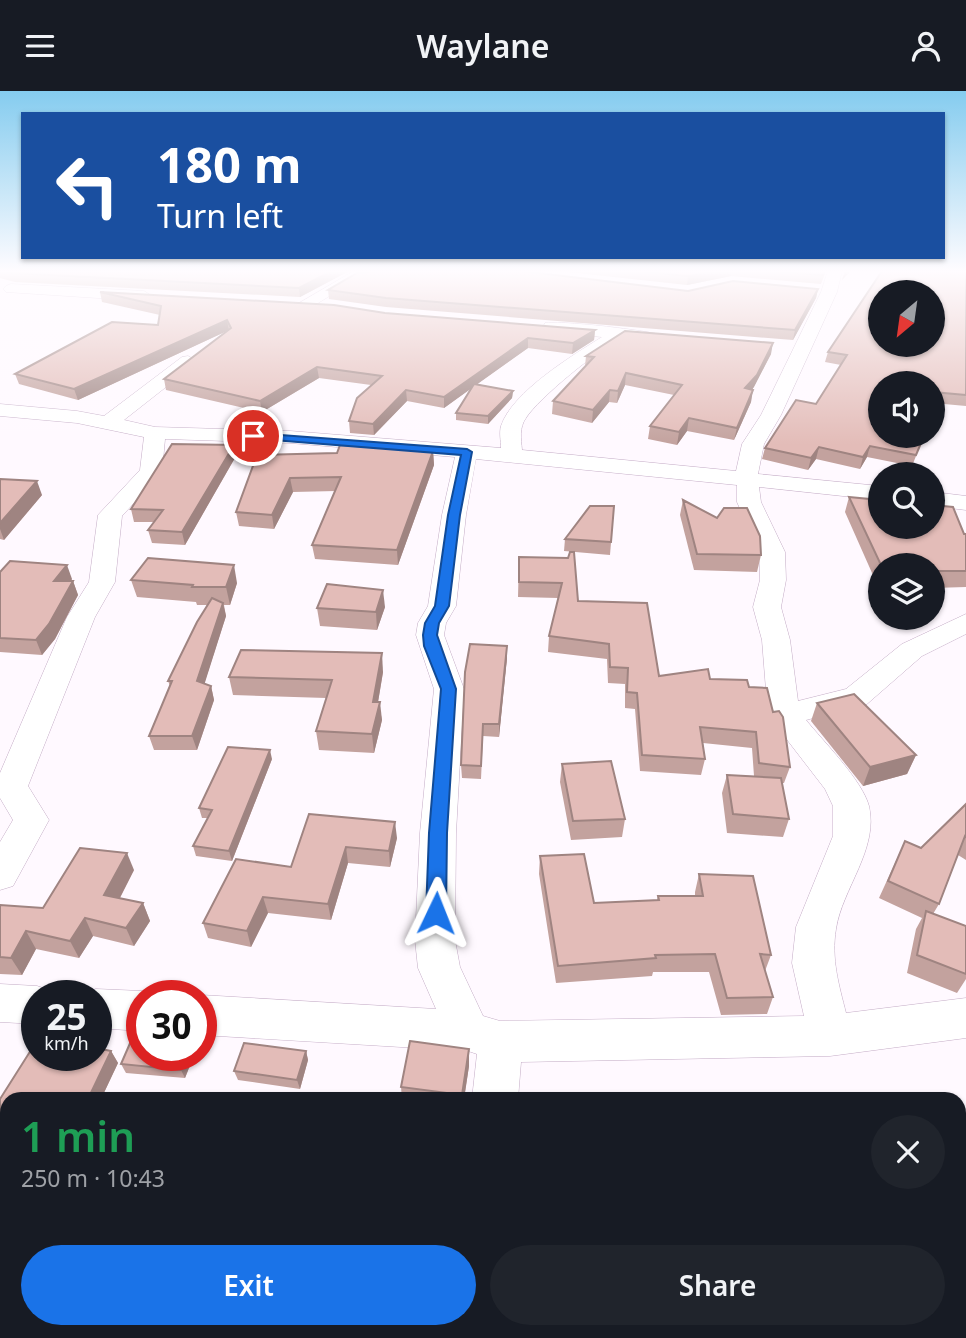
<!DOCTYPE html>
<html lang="en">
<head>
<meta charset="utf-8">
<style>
	:root { --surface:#171b24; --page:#20242c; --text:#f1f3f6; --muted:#9ea1a6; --accent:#1a73e8 }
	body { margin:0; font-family:"Noto Sans",sans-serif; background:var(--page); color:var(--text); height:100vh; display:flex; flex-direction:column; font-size:26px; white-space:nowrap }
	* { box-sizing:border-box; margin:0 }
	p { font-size:23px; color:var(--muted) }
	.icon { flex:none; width:38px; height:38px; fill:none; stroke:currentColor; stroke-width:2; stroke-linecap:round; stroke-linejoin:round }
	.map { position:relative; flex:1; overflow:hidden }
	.panel { position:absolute; left:0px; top:1001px; width:966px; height:247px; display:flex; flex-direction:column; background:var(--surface); border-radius:21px 21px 0 0; box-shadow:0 2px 5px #0004 }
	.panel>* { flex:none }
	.banner { position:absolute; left:21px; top:21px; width:924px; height:147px; border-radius:0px; box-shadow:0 2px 5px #0004; background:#1a4fa0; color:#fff; overflow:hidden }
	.needle { width:46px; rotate:209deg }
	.controls { position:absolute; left:868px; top:189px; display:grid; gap:14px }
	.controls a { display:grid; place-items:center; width:77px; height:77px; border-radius:50%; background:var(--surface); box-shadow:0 2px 5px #0004; font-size:35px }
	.speed { position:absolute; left:21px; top:889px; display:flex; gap:14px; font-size:35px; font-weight:700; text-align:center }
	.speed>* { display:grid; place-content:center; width:91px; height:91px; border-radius:50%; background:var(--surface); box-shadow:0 2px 5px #0004; line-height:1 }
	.speed small { font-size:18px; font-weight:400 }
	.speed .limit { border:10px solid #d22; background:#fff; color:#111 }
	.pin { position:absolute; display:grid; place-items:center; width:60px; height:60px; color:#fff; margin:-30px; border:4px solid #fff; border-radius:50%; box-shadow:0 2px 7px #0007 }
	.me { position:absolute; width:77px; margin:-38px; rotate:2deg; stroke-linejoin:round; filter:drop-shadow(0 0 5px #0008) }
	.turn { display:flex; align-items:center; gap:24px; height:147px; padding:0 21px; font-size:32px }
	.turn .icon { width:91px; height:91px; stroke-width:2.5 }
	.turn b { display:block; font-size:49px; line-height:60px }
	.round { display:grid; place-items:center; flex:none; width:74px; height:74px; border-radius:37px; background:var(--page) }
	.overview { display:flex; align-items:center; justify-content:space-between; height:119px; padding:0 21px }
	h1 { font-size:42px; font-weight:600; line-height:52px; color:#1e9e55 }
	.action { display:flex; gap:14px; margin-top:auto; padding:14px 21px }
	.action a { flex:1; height:80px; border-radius:42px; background:var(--accent); color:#fff; font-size:28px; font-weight:600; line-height:80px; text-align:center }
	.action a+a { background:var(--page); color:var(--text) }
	header { display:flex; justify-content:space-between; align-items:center; height:91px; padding:0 21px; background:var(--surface); font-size:32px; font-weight:600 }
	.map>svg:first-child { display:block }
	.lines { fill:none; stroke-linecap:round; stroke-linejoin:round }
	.minor-casing { stroke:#c4acc6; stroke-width:1 }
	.minor { fill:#fff; fill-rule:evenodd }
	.wall { fill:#c3a29e }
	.shaded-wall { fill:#9f8481 }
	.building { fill:#e3bcb8; stroke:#9f8481; stroke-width:2; fill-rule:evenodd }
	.route { fill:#1a73e8; stroke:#114b97; stroke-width:2 }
</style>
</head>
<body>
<header><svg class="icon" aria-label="menu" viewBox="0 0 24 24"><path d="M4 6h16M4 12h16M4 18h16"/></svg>Waylane<svg class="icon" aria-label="person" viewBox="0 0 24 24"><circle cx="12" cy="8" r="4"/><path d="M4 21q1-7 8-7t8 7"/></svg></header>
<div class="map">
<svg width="966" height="1247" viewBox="0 0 966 1247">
	<rect width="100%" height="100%" fill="#fff9ff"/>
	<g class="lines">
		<defs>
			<g id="minor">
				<path d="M354 180H405L398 184 357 188 310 217 304 219 296 214Z"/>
				<path d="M828 180H842L837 201 781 324 764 353 758 383 880 395V409L759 396 761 411 785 461 786 489 781 516 790 549 798 610 846 598 902 553 966 523V543L922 565 867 613 806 629C823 650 862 689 869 715 879 758 842 798 836 838 831 868 839 894 846 922L966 907V947L830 965 521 971 518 1008H472L477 963 468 960 201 944V904L436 918 418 877 415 849 420 742 434 598 416 544 418 532 428 515 442 424 455 366 290 352 165 348 162 381 122 425 115 491 95 526 28 695 49 729 13 795 0 799V751L13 729 0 707V682L67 526 89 491 98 424 140 379 144 346 77 332 0 325V313L77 320 104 325 182 266 188 265 197 270 194 274 124 329 155 336 290 340 501 357C501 350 499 342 501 335 512 301 573 264 602 246L551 241 545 240 543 236 545 232C558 229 668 241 674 248 663 261 638 245 622 249 602 254 537 309 526 327 519 337 521 347 522 359L736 380 742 353 761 324 821 201ZM476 368 737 394V411L759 461 760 489 753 516 762 549 768 624 825 698 833 715V745L796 836 792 872 804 925 500 930 483 925 460 876 455 849 456 742 464 598 444 544 446 532 456 515 466 424Z"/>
				<path d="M11 193 144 200 152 205 144 210 6 201 3 198 6 195Z"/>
				<path d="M933 401 966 405V419L933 415Z"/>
				<path d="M0 893 37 895 52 900 54 905H37V933L0 931Z"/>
				<path d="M96 898 142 900 153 905H142V940L96 937V905H80Z"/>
				<rect x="447" y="1241" width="56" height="6"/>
			</g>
		</defs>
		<use href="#minor" class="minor-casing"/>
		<use href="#minor" class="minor"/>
	</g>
	<g class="wall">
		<path d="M0 180H349L300 206 15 191 0 187Z"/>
		<path d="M559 180H826L821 193 731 185 687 194Z"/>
		<path d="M966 180V315L933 312V292H880V345H924L912 375 867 366 860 378 816 368 808 379 762 368 765 357 816 313 841 274 825 271 828 261Z"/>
		<path d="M818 198 816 207 793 249 386 216 329 208 328 199 688 200Z"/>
		<path d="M100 201 385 222 595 239 594 249 572 263 528 257 477 293 513 300 512 307 488 333 456 329V322L470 298 444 317 407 310 374 344 350 342 349 330 371 294 319 287 262 321 166 299 164 288 227 240 78 309 19 293 15 283 158 234 160 224 102 211Z"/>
		<path d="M771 263 752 299 751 311 734 349 687 340 677 354 648 348 650 335 674 304 625 294 617 312 609 311 592 332 552 323 553 310 585 275 586 265Z"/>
		<path d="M433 360 434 374 398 474 315 468 312 454 336 400 293 401 274 438 239 435 236 421 257 364Z"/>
		<path d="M236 365 185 454 152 452 148 439 154 431H134L131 418Z"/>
		<path d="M0 388 42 404 4 449 0 448Z"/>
		<path d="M849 406 966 443V496L933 497V474H880V500L845 421Z"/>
		<path d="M683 409 761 464 757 481 694 479 680 424Z"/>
		<path d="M614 415 610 464 564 460 565 448Z"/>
		<path d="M519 466 568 467 578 510 659 585 710 588 749 596 773 621 790 676 784 692H782L789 728 783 746 727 742 722 702 727 684 754 685 752 657 703 652 705 668 701 684 640 680 635 618 625 617V593L608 592 607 568 548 561 549 545 558 507 518 506Z"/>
		<path d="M0 481 72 488 71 490H73L78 504 55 548 42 564 0 561Z"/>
		<path d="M131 489 237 492 230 514H224L226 525 204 593 211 595 214 609 197 659H154L149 645 170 595 168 590 207 514H197L196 511 137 506Z"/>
		<path d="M385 516 377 539 320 535 317 517Z"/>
		<path d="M507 555V567L499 646 483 645 481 688 462 687 461 674Z"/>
		<path d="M383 581 378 611 382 629 374 662 319 659 316 640 326 607 233 604 229 586Z"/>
		<path d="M817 612 916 664 907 683 863 695 811 630Z"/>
		<path d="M272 668 232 770 196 765 193 755 208 727H202L199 717Z"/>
		<path d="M562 673 625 728 622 746 571 749 560 691Z"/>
		<path d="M966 713V769L958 764 939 813 933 823 966 835V888L957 902 907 882 916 838 922 827 879 807 905 750 921 757Z"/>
		<path d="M309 723 397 747 390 776 348 772 331 829 268 822 251 856 208 847 203 832 291 776Z"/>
		<path d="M540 765 594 812 657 809 658 805H695V801L699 783 771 864 765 880 773 906 767 923 721 924 709 881H653L652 885 556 892 539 783Z"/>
		<path d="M134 779 120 807 143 812 150 830 134 855 93 845 79 867 36 858 22 884 0 883V814L43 817Z"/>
		<path d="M111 960 118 972 101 1008H7V1051L0 1049V1008L58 966Z"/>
		<path d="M306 960 308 969 300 998 238 989 234 980Z"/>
		<path d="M142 964H194L185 987 126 982 121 973Z"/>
		<path d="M469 975 464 1008H402L401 996Z"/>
		<path d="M959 1039 966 1041V1106L959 1104Z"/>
		<rect x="617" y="1241" width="171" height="6"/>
	</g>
	<g class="shaded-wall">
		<path d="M332 180H349L300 206 299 197Z"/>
		<path d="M717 180H732L731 185 687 194 688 185Z"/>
		<path d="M845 180H851L842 189Z"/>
		<path d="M818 198 816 207 793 249 795 239Z"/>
		<path d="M227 229 229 239 78 309 74 298Z"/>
		<path d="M595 239 594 249 572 263 573 252Z"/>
		<path d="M528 247V257L444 317V306Z"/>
		<path d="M773 252 771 263 754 296 743 310 745 297Z"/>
		<path d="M317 276 319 287 262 321 260 310Z"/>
		<path d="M626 282 625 294 617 312 618 300Z"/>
		<path d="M406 299 407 310 374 344 373 333Z"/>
		<path d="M610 299 609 311 592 332 593 319Z"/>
		<path d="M753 299 751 311 734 349 737 337Z"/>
		<path d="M513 300 512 307 488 333V325Z"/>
		<path d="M689 327 687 340 677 354 679 341Z"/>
		<path d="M234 354 236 365 185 454 182 441Z"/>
		<path d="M870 355 867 366 860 378 863 366Z"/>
		<path d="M819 356 816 368 808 379 811 367Z"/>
		<path d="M433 360 434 374 398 474 397 459Z"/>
		<path d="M290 387 293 401 274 438 272 424Z"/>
		<path d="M37 390 42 404 4 449 0 438V432Z"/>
		<path d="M67 474 72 488 59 504 54 490Z"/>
		<path d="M234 474 237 492 230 514 226 496Z"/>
		<path d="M73 490 78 504 55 548 42 564 36 549Z"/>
		<path d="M383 499 385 516 377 539 376 521Z"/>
		<path d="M223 512 226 525 201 604 197 590Z"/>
		<path d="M507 555V567L499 646V633Z"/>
		<path d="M382 562 383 581 375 629 373 611Z"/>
		<path d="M211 595 214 609 197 659 192 645Z"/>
		<path d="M380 611 382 629 374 662 372 643Z"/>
		<path d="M270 659 272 668 232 770 229 760Z"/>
		<path d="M916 664 907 683 863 695 870 676Z"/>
		<path d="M395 731 397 747 390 776 389 760Z"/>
		<path d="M346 756 348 772 331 829 328 813Z"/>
		<path d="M127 762 134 779 112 822 104 804Z"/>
		<path d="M263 806 268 822 251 856 247 840Z"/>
		<path d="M143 812 150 830 134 855 126 837Z"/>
		<path d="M85 827 93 845 79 867 70 850Z"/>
		<path d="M26 840 36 858 22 884 11 867Z"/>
		<path d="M469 958V975L464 1008H462Z"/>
		<path d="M111 960 118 972 101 1008H88Z"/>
		<path d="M306 960 308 969 300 998 297 989Z"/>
		<path d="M187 964H194L185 987 181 979Z"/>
		<path d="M252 1241H263L261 1247H251Z"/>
	</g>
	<g class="building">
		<path d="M3 180H332L299 197 12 182Z"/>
		<path d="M378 180H522L688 200 733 190 818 198 795 239 386 207 328 199 357 182Z"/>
		<path d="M637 180H717L688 185Z"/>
		<path d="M768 180H825L823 184Z"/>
		<path d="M882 180H966V304L933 301V292H880V345H924L916 364 870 355 863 366 819 356 811 367 765 357 796 309 816 313 847 264 828 261ZM880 201H933V254H880Z"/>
		<path d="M100 201 334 214 385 222 595 239 573 252 528 247 444 306 406 299 373 333 349 330 357 307 382 285 317 276 260 310 164 288 231 237 227 229 74 298 15 283 112 231 158 234 161 215Z"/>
		<path d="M625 240 773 252 757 284 745 297 753 299 737 337 689 327 679 341 650 335 682 294 626 282 618 300 610 299 593 319 553 310 594 266 586 265Z"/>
		<path d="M474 293 513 300 488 325 456 322Z"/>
		<path d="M172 353 234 354 182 441 148 439 163 419 131 418Z"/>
		<path d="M340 354 433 360 397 459 312 454 341 386 290 387 272 424 236 421 257 364 337 362Z"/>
		<path d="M0 388 37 390 0 432Z"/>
		<path d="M849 406 880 409V436H933V414L953 416 964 443H966V480H933V474H881Z"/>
		<path d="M683 409 717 427 724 417H747L760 445 761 464 697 463Z"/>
		<path d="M590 415H614L611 451 565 448Z"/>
		<path d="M570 461H574L578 510 647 512 659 585 708 578 710 588 747 589 749 596 767 597 773 621 779 620 783 626 790 676 759 672 756 641 700 636 705 668 642 664 637 602 627 601 628 577 610 576 609 553 549 545 562 492 519 491V466L568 467Z"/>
		<path d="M148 467 234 474 226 496H192L193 494 131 489Z"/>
		<path d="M10 470 67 474 54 490H73L49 533 36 549 0 547V481Z"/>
		<path d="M327 493 383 499 376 521 317 517Z"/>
		<path d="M212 507 223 512 197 590 211 595 192 645H149L172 590H168L197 531Z"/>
		<path d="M470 553 507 555 499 633H483L481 675 461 674 465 581Z"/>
		<path d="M241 559 382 562 373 611H380L372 643 316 640 332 589 229 586Z"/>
		<path d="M854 603 916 664 870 676 817 612Z"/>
		<path d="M228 656 270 659 229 760 193 755 212 719 199 717Z"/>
		<path d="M611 670 625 728 573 730 562 673Z"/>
		<path d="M727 684 781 687 789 728 733 723Z"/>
		<path d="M966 713V746L965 745 939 813 888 790 905 750 921 757Z"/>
		<path d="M309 723 395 731 389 760 346 756 328 813 263 806 247 840 203 832 236 768 291 776Z"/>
		<path d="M80 757 127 762 104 804 143 812 126 837 85 827 70 850 26 840 11 867 0 866V814L43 817Z"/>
		<path d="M584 763 594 812 659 809 658 805H703L699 783 753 785 771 864 760 863 773 906 727 907 715 863 655 864 656 867 558 875 540 765Z"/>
		<path d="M926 820 966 835V883L917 864Z"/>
		<path d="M134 943H142V964H187L181 979 121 973Z"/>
		<path d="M410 950 469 958 462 1004 401 996Z"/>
		<path d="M244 952 306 960 297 989 234 980Z"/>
		<path d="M96 957 111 960 88 1008H7V1040L6 1041 0 1039V1008L31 959 37 960V964H52L58 966V964H96Z"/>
		<path d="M959 1039 966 1041V1087L959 1085Z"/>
		<path d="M147 1241H252L251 1247H145Z"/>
		<path d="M517 1241H560L561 1247H517Z"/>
		<rect x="622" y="1241" width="166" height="6"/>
	</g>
	<linearGradient id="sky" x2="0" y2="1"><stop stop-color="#85ccef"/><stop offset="0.51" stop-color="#fffcff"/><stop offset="1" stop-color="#fffcff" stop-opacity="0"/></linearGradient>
	<rect width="966" height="354" fill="url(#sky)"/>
	<path class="route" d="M253 342 467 358 472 361 460 424 449 515 439 532 437 544 456 598 447 742 446 822 443 828 436 831 429 828 426 822 429 742 441 598 424 555 423 544 425 532 435 515 448 424 461 364 249 347 247 345Z"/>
</svg>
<div class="controls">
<a><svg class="needle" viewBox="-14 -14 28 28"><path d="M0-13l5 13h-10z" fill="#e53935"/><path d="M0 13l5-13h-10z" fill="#9ea1a6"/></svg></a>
<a><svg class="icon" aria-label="sound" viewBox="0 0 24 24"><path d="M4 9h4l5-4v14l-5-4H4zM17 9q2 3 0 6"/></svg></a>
<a><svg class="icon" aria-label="search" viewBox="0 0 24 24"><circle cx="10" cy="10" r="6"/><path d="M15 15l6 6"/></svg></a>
<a><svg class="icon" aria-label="layers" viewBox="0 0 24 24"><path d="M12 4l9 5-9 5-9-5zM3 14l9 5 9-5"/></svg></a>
</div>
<div class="speed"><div>25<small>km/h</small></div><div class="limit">30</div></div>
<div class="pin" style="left:253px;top:345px;background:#d93025"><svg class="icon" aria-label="arrive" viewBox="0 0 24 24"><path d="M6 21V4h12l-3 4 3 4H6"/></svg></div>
<svg class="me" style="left:436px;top:822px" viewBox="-20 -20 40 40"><path d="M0-17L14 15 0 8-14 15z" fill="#1a73e8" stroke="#fff" stroke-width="4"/></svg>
<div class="banner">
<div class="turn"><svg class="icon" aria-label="left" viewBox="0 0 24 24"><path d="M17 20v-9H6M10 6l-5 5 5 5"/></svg><div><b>180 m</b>Turn left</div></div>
</div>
<section class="panel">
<div class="overview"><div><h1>1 min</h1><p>250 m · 10:43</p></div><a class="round"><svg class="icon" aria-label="close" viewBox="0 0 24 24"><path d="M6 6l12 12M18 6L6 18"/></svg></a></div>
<div class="action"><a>Exit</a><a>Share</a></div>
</section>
</div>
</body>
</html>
